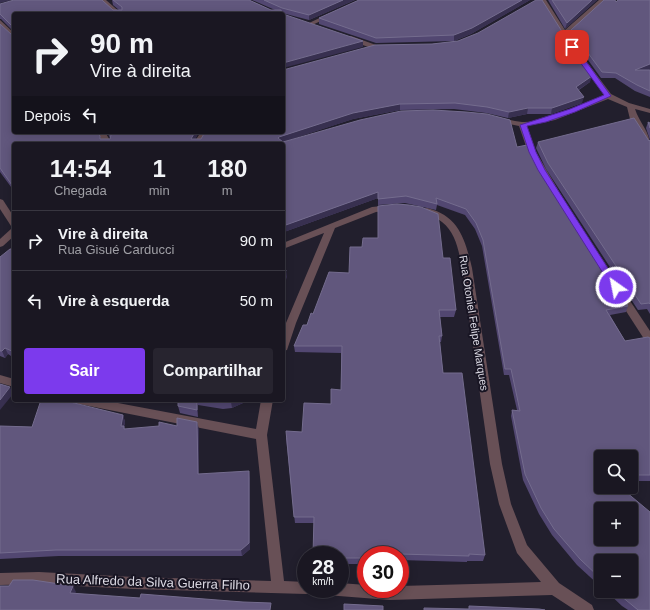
<!DOCTYPE html>
<html lang="pt">
<head>
<meta charset="utf-8">
<style>
	:root { --surface:#1a1722; --page:#27242f; --text:#f1f3f6; --muted:#9f9fa5; --line:#383640; --accent:#7c3aed }
	body { margin:0; font-family:Helvetica,sans-serif; background:var(--page); color:var(--text); height:100vh; display:flex; flex-direction:column; font-size:15px; white-space:nowrap }
	* { box-sizing:border-box; margin:0 }
	p { font-size:13px; color:var(--muted) }
	.icon { flex:none; width:22px; height:22px; fill:none; stroke:currentColor; stroke-width:2; stroke-linecap:round; stroke-linejoin:round }
	.map { position:relative; flex:1; overflow:hidden }
	.sheet { position:absolute; left:12px; top:142px; width:273px; height:260px; display:flex; flex-direction:column; background:var(--surface); border-radius:4px; box-shadow:0 2px 10px #0003,0 0 0 1px var(--line) }
	.sheet>* { flex:none }
	.guide { position:absolute; left:12px; top:12px; width:273px; height:122px; border-radius:4px; box-shadow:0 2px 10px #0003,0 0 0 1px var(--line); background:#1a1722; color:var(--text); overflow:hidden }
	.controls { position:absolute; left:594px; top:450px; display:grid; gap:8px }
	.controls a { display:grid; place-items:center; width:44px; height:44px; border-radius:4px; background:var(--surface); box-shadow:0 2px 10px #0003,0 0 0 1px var(--line); font-size:20px }
	.speed { position:absolute; left:297px; top:546px; display:flex; gap:8px; font-size:20px; font-weight:700; text-align:center }
	.speed>* { display:grid; place-content:center; width:52px; height:52px; border-radius:50%; background:var(--surface); box-shadow:0 2px 10px #0003,0 0 0 1px var(--line); line-height:1 }
	.speed small { font-size:10px; font-weight:400 }
	.speed .limit { border:6px solid #d22; background:#fff; color:#111 }
	.pin { position:absolute; display:grid; place-items:center; width:34px; height:34px; color:#fff; margin:-17px; border-radius:8px; box-shadow:0 2px 6px #0006 }
	.me { position:absolute; width:44px; margin:-22px; rotate:327deg; stroke-linejoin:round; filter:drop-shadow(0 0 3px #0008) }
	.turn { display:flex; align-items:center; gap:14px; height:84px; padding:0 12px; font-size:18px }
	.turn .icon { width:52px; height:52px; stroke-width:2.5 }
	.turn b { display:block; font-size:28px; line-height:34px }
	.then { display:flex; align-items:center; height:38px; padding:0 12px; background:#0003; gap:8px; font-size:15px }
	.eta { display:flex; justify-content:space-evenly; align-items:center; height:68px; text-align:center }
	.eta b { font-size:24px; font-weight:700; line-height:28px }
	.action { display:flex; gap:8px; margin-top:auto; padding:8px 12px }
	.action a { flex:1; height:46px; border-radius:4px; background:var(--accent); color:#fff; font-size:16px; font-weight:700; line-height:46px; text-align:center }
	.action a+a { background:var(--page); color:var(--text) }
	ul { padding:0; list-style:none }
	li { display:flex; align-items:center; gap:12px; height:60px; padding:0 12px; border-top:1px solid var(--line) }
	li div { flex:1 }
	li b { display:block; font-size:15px }
	li em { font-style:normal }
	.map>svg:first-child { display:block }
	.lines { fill:none; stroke-linecap:round; stroke-linejoin:round }
	.street { fill:#685056; fill-rule:evenodd }
	.wall { fill:#524771 }
	.shaded-wall { fill:#383050 }
	.building { fill:#61577d; stroke:#746c8e; fill-rule:evenodd }
	.route { fill:#7c3aed; stroke:#51269a }
	.labels { text-anchor:middle; dominant-baseline:central; stroke-width:4; stroke-linejoin:round; paint-order:stroke }
	.street-label { font-size:11px; fill:#dedce6; stroke:#181523 }
	.near-street-label { font-size:13px; fill:#dedce6; stroke:#181523 }
</style>
</head>
<body>
<div class="map">
<svg width="650" height="610" viewBox="0 0 650 610">
	<rect width="100%" height="100%" fill="#221f2d"/>
	<g class="lines">
		<g class="street">
			<path d="M99 0H106L122 14H115Z"/>
			<path d="M540 0H546L565 30 599 0H606L568 35 572 42 569 44 567 43Z"/>
			<path d="M330 13 333 15 332 16 312 25 307 24Z"/>
			<path d="M0 20 14 33V39L0 26Z"/>
			<path d="M351 36 376 45H385L388 47C378 54 359 43 349 39V37Z"/>
			<path d="M579 53 581 54 611 94 629 103 650 109V113L635 109C639 122 650 132 650 145H647L630 119 627 107 608 99 555 120 527 126 536 152 567 205 563 208 559 205 528 152 519 126 495 121 494 119 498 117C506 119 514 121 522 122 548 123 580 105 604 95L576 55Z"/>
			<path d="M97 132H105L111 142 110 144H102L103 142Z"/>
			<path d="M201 132H209L201 144H193Z"/>
			<path d="M0 199 3 200 14 217V227L11 226 0 209Z"/>
			<path d="M392 205 396 208 395 210 376 212 335 228 296 323 287 350 283 351V332L286 323 324 233 283 249V243L372 207Z"/>
			<path d="M427 208C459 216 465 239 472 268L502 464 511 504 527 545 559 583 592 605 594 610H575L552 595 390 600 326 595 321 594 319 589H340V583L366 585V589H400V586L541 582 517 553 499 504 490 464 462 268C459 252 456 233 442 222 436 217 427 216 423 211L424 209Z"/>
			<path d="M14 228V236L3 246 0 247V239L11 229Z"/>
			<path d="M582 232 585 233 650 331V343L646 342 577 235Z"/>
			<path d="M0 375 14 379V387L0 383Z"/>
			<path d="M73 400H102L256 429 261 400H273L267 435 284 581 306 582V589H312L311 593 306 594 134 589 39 584 0 585V573L39 572 134 577 271 581 256 439 79 404 75 403Z"/>
		</g>
	</g>
	<g class="wall">
		<path d="M112 0H249L271 10H275L252 0H355L309 20 282 13 14 14 100 136 101 139H110V138L107 132H199L195 139H201L432 44 561 30 587 66 586 68 590 82 579 90 582 103 551 114H527L508 118 486 113 454 109 400 110 353 119 282 142H283L517 147 537 165 628 306 626 312 610 315 625 341 650 338V481H631V457H601V487L650 610H628L622 606 606 591H631L601 561V587L577 565 552 535 539 514 523 480 511 416 512 410H517L509 375H504L482 246 475 229 465 215 437 205 436 210 405 203 378 205V198L284 232 283 231V144H14V191L0 172V24L12 35 13 31 1 19H0V4L119 10 113 5Z"/>
		<path d="M359 0H530L471 34 454 41 376 43 319 24V18Z"/>
		<path d="M548 0H597L565 29Z"/>
		<path d="M650 0V69L648 70H650V97L635 91 615 78H601L570 35 571 30 616 2Z"/>
		<path d="M648 122 650 123V140L646 128Z"/>
		<path d="M650 140V314L647 309 638 310 546 169 536 148 538 142Z"/>
		<path d="M378 206 443 258 456 310 454 317H440L442 336 441 342H440L443 373 485 555 483 561H467V562L400 560V555H366V564H340V555L314 523H295L286 438 302 432 331 404 341 390V353L295 352 294 346 313 314 349 273 362 247 378 238Z"/>
		<path d="M14 249V358L8 354 5 358 0 356V257Z"/>
		<path d="M178 400H245L243 403 232 408 223 409 198 405V417L180 413 178 406Z"/>
		<path d="M123 415 125 422 124 427 125 429H199V474L250 478V549L242 556H59L0 559V426L32 427Z"/>
	</g>
	<g class="shaded-wall">
		<path d="M0 0H12L0 3Z"/>
		<path d="M343 0H355L309 20V15Z"/>
		<path d="M522 0H530L471 34 454 41V35Z"/>
		<path d="M592 0H597L565 29 567 23Z"/>
		<path d="M363 41V47L283 68V63Z"/>
		<path d="M650 64V69L634 76 635 70Z"/>
		<path d="M592 76 590 82 575 92 576 87Z"/>
		<path d="M584 97 582 103 551 114 552 108Z"/>
		<path d="M400 104V110L353 119 280 143 278 138 279 137 353 113Z"/>
		<path d="M528 108 527 114 508 118 509 112Z"/>
		<path d="M195 132H199L193 144 191 139Z"/>
		<path d="M378 192V198L284 232 283 226Z"/>
		<path d="M286 270 287 277 283 288V280Z"/>
		<path d="M5 348 8 354 5 358 2 351Z"/>
		<path d="M10 387 13 394 0 410V400Z"/>
		<path d="M197 400 198 405V417L197 410Z"/>
		<path d="M234 400H245L243 403 232 408 231 402Z"/>
		<path d="M123 415 125 422 124 427 126 433 121 426Z"/>
		<path d="M197 422 199 429V481L198 474Z"/>
		<path d="M249 471 250 478V549L242 556 241 550Z"/>
		<path d="M73 586 76 592 73 598 70 593Z"/>
	</g>
	<g class="building">
		<path d="M14 0H102L113 10H122V7L113 0H249L271 10H281L282 14H14V132H97L100 136V139H110L111 135 109 132H195L191 139H201L205 132H283V70L375 45 432 44 458 41 478 33 536 0H542L561 30 587 66 583 64 592 76 576 87 584 97 552 108H528L509 112 487 107 455 103 400 104 353 113 279 137 278 138 283 142 360 120 401 111 433 110 466 112 487 114 510 120 517 147 527 145 537 165 628 306 606 310 625 341 648 337 650 338V475H631V457H601V487H620L650 512V610H638L615 591H631V561H601V579L580 559 554 529 541 508 525 474 512 410 520 411 511 369H505L483 240 476 223 466 209 436 198 437 204 406 196 378 199V192L283 226V144H14V188L0 168V24L12 35 14 28 0 14V4ZM601 509H631V539H601Z"/>
		<path d="M264 0H343L309 15 282 8Z"/>
		<path d="M359 0H522L472 28 454 35 376 38 319 18Z"/>
		<path d="M552 0H592L567 23Z"/>
		<path d="M604 0H615L616 2 618 0H650V64L635 70H650V91L637 85 616 73 602 72 571 30Z"/>
		<path d="M283 14 363 41 283 63Z"/>
		<path d="M634 118 649 141 650 140V304L649 303 641 304 548 163 538 142Z"/>
		<path d="M648 122 650 123V128Z"/>
		<path d="M397 204 409 205 421 207 438 214 443 258H450L456 310H439L442 336H439L443 373H462L485 555 469 554V556L400 554V555H366V558H340V555H313L314 517H294L286 431 302 432 304 403 331 404V389L341 390 342 346H294L303 325H307L311 313 313 314 329 272 349 273 350 247H362L363 238H378V206Z"/>
		<path d="M10 249H14V352L5 348 2 351H0V257Z"/>
		<path d="M283 269 286 270 283 280Z"/>
		<path d="M0 384 10 387 0 400Z"/>
		<path d="M41 400H62L123 415 121 426H124V429L159 426V422L177 426V418L197 422 198 474 249 471V543L241 550H56L0 553V426L32 427Z"/>
		<path d="M178 400H197V410L178 406Z"/>
		<path d="M209 400H234L231 402H222Z"/>
		<path d="M13 580H33L73 586 70 593 140 598 141 594 243 602 271 603 270 610H0V586H9Z"/>
		<path d="M344 604 383 606V610H344Z"/>
		<path d="M469 606 539 609 545 610H424V608L469 609Z"/>
	</g>
	<path class="route" d="M572 45 575 46 611 96 575 112 546 122 527 126 536 152 545 170 620 287 616 290 613 289 538 170 529 152 520 125 570 109 604 95 569 47Z"/>
	<g class="labels">
		<g class="street-label">
			<text transform="translate(474 323) rotate(81)">Rua Otoniel Felipe Marques</text>
		</g>
		<g class="near-street-label">
			<text transform="translate(153 582) rotate(2)">Rua Alfredo da Silva Guerra Filho</text>
		</g>
	</g>
</svg>
<div class="controls">
<a><svg class="icon" aria-label="search" viewBox="0 0 24 24"><circle cx="10" cy="10" r="6"/><path d="M15 15l6 6"/></svg></a>
<a>+</a>
<a>−</a>
</div>
<div class="speed"><div>28<small>km/h</small></div><div class="limit">30</div></div>
<div class="pin" style="left:572px;top:47px;background:#d93025"><svg class="icon" aria-label="arrive" viewBox="0 0 24 24"><path d="M6 21V4h12l-3 4 3 4H6"/></svg></div>
<svg class="me" style="left:616px;top:287px" viewBox="-20 -20 40 40"><circle r="17" fill="#7c3aed" stroke="#fff" stroke-width="3"/><path d="M0-11L8 9 0 5-8 9z" fill="#fff"/></svg>
<div class="guide">
<div class="turn"><svg class="icon" aria-label="right" viewBox="0 0 24 24"><path d="M7 20v-9h11M14 6l5 5-5 5"/></svg><div><b>90 m</b>Vire à direita</div></div>
<div class="then">Depois<svg class="icon" aria-label="left" viewBox="0 0 24 24"><path d="M17 20v-9H6M10 6l-5 5 5 5"/></svg></div>
</div>
<section class="sheet">
<div class="eta">
<div><b>14:54</b><p>Chegada</p></div>
<div><b>1</b><p>min</p></div>
<div><b>180</b><p>m</p></div>
</div>
<ul>
<li><svg class="icon" aria-label="right" viewBox="0 0 24 24"><path d="M7 20v-9h11M14 6l5 5-5 5"/></svg><div><b>Vire à direita</b><p>Rua Gisué Carducci</p></div><em>90 m</em></li>
<li><svg class="icon" aria-label="left" viewBox="0 0 24 24"><path d="M17 20v-9H6M10 6l-5 5 5 5"/></svg><div><b>Vire à esquerda</b></div><em>50 m</em></li>
</ul>
<div class="action"><a>Sair</a><a>Compartilhar</a></div>
</section>
</div>
</body>
</html>
